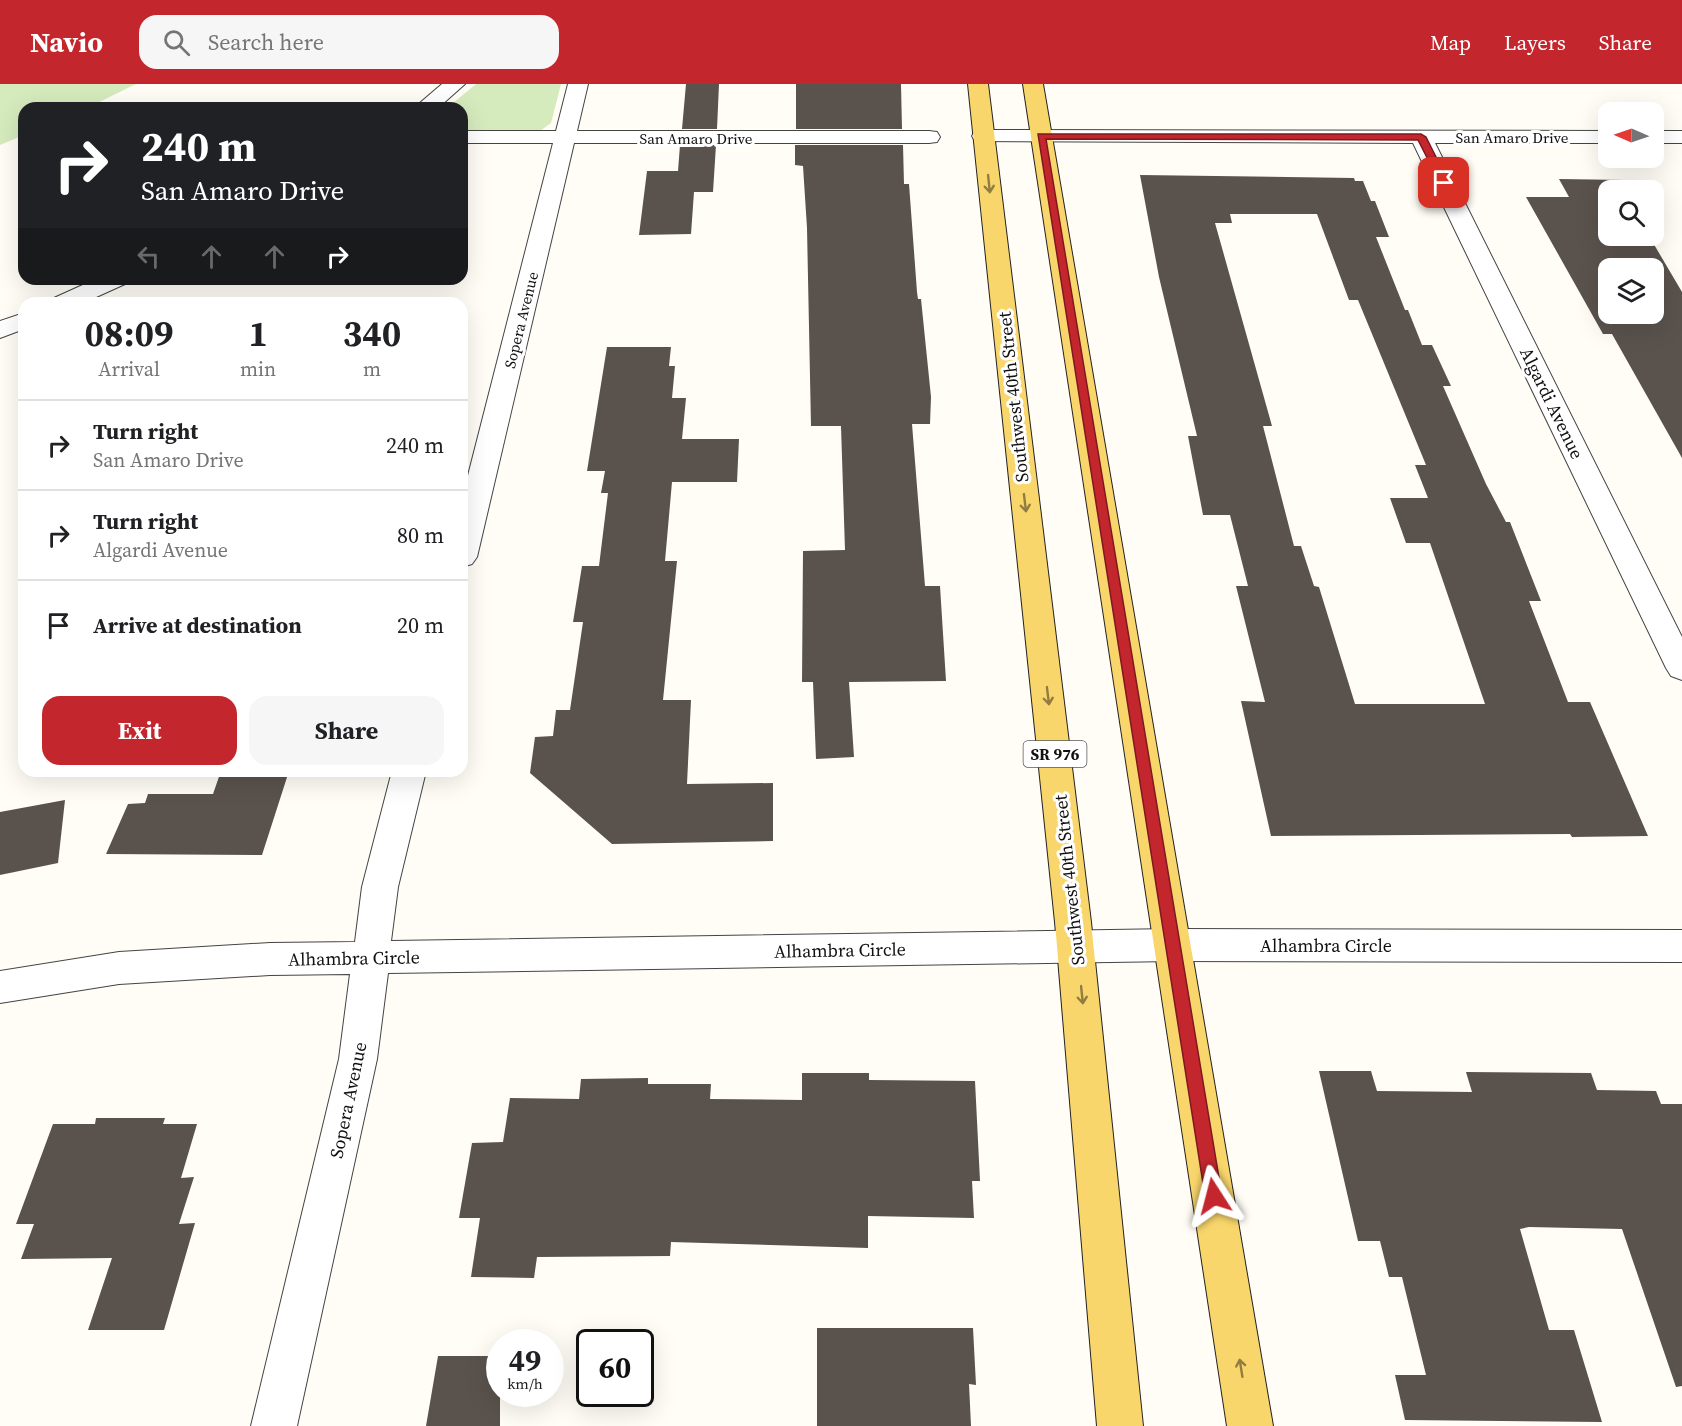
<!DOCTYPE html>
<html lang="en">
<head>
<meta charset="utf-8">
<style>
	:root { --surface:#fff; --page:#f6f6f6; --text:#202124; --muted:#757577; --line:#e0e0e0; --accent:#c4262e }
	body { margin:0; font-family:"Source Serif 4",serif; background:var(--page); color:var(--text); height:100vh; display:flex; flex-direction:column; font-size:22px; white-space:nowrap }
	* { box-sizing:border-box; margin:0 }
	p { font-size:20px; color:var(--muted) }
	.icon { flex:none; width:33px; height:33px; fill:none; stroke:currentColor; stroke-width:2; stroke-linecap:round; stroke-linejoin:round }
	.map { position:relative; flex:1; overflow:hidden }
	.panel { position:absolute; left:18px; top:213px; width:450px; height:480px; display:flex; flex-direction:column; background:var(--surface); border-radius:18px; box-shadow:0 6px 24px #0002 }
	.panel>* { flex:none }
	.guide { position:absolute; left:18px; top:18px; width:450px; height:183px; border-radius:18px; box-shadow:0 6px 24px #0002; background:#202124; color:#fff; overflow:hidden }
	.needle { width:39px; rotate:272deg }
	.controls { position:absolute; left:1598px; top:18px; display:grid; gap:12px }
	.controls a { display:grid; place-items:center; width:66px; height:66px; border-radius:12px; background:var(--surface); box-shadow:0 6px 24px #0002; font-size:30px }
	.speed { position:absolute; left:486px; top:1245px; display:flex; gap:12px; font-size:30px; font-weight:700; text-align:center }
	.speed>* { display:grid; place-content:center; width:78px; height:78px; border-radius:50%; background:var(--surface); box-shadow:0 6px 24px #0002; line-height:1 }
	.speed small { font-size:15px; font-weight:400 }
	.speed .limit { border:3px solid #111; border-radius:9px; background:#fff; color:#111 }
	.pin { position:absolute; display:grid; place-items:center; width:51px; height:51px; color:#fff; margin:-26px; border-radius:12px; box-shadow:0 3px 9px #0006 }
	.me { position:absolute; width:66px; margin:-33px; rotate:351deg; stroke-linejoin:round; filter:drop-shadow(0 0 4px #0008) }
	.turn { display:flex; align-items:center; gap:21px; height:126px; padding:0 24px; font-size:27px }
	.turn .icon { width:78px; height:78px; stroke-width:2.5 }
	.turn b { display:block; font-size:42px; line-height:51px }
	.lanes { display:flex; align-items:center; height:57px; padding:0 24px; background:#0003; justify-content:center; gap:30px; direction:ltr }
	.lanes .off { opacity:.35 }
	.eta { display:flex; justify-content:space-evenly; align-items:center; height:102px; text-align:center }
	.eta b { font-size:36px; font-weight:700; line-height:42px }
	.cta { display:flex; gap:12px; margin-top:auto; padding:12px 24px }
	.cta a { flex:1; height:69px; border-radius:18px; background:var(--accent); color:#fff; font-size:24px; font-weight:700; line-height:69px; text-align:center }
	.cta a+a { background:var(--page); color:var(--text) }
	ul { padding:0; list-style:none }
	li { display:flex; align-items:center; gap:18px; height:90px; padding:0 24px; border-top:2px solid var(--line) }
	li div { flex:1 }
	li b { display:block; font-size:22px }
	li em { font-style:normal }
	header { display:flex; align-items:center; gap:36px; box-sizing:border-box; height:84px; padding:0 30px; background:var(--accent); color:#fff }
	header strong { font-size:28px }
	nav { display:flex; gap:33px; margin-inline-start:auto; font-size:21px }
	.search { width:420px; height:54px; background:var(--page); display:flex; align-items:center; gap:15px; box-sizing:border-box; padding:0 21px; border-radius:18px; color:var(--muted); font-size:22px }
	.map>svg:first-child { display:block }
	.green { fill:#d5ebbd }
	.building { fill:#5a524d; fill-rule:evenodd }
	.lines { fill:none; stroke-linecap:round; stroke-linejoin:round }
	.minor-casing { stroke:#444; stroke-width:2 }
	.major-casing { stroke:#222; stroke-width:2 }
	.minor { fill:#fff; fill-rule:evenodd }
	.major { fill:#f9d66b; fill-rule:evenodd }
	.oneway { stroke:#917d42 }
	.route { fill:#c4262e; stroke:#7f191e; stroke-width:1.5 }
	.labels { text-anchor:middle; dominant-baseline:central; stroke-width:6; stroke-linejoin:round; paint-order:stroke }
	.far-street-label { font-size:15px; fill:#111; stroke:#fff }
	.shield { fill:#fff; stroke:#585858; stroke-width:1.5 }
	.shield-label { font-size:16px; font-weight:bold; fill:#111 }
	.street-label { font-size:18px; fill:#111; stroke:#fff }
</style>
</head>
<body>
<header>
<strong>Navio</strong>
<div class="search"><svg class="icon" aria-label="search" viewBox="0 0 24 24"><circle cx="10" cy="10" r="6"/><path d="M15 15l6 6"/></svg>Search here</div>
<nav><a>Map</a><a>Layers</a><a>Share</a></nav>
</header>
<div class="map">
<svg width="1682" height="1342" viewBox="0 0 1682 1342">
	<rect width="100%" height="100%" fill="#fffdf5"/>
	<g class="green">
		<path d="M0 0H136L87 24H24V51L0 61Z"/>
		<path d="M476 0H561L551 39 540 47H462V24H447Z"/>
	</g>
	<g class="building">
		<path d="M686 0H719L717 45H682Z"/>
		<path d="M796 0H901L902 45H796Z"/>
		<path d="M680 61H716L713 108H694L691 150 639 151 647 87H678Z"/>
		<path d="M795 61H903L904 100H909L917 208 918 215H921L931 313 930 340H912L925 502H940L946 597 849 598 854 673 816 675 813 598H802L803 467 845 466 841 342H811L807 144 803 82 795 81Z"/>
		<path d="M1140 91 1354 94 1355 97H1363L1371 117H1375L1389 153H1376L1405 226H1408L1422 261H1432L1451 302H1443L1486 400 1506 438H1510L1541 517H1529L1568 618H1590L1648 752 1572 753 1570 750 1271 752 1241 617 1265 618 1236 502H1248L1230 431H1203L1188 352H1197L1159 193ZM1230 130H1317L1349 216H1358L1426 381H1415L1428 414H1390L1406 459H1430L1485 620H1355L1319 503 1314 502 1301 462H1294L1263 342H1272L1215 139H1232Z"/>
		<path d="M1559 95 1625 96 1632 106H1608V152H1649L1682 208V374L1612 250H1603L1526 113H1569ZM1608 184H1653V230H1608Z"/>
		<path d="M607 263H671L669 282H675L672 314H686L682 355H739L737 398H672L665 477H677L663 616H691L687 700 773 699V757L612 760 530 689 535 653 553 652 556 626H570L583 538H573L582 482H599L608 409H601L605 387H587Z"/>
		<path d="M221 687H289L262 771 106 770 128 720 145 719 148 710H213Z"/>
		<path d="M65 716 58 779 0 791V728Z"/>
		<path d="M1319 987H1371L1377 1007 1472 1008 1466 988 1591 989 1597 1006 1656 1007 1661 1020H1682V1302L1676 1303 1622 1145 1529 1143 1520 1145 1549 1246H1574L1602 1338 1405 1336 1395 1291H1426L1402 1193H1389L1380 1157H1358Z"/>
		<path d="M802 989H869V996L975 997 980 1097H972L974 1134 868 1132V1164L671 1158 670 1172 537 1173 534 1194 471 1193 480 1134H459L472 1059 503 1058 510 1014 579 1015 581 995 648 994V1000H711L710 1015 802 1016Z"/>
		<path d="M96 1034H165L163 1040H197L181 1094 194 1093 179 1140 195 1139 164 1246H88L112 1174 21 1175 34 1140H16L53 1040H95Z"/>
		<path d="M817 1244H973L976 1301 969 1300 971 1342H817Z"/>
		<path d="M438 1272H500V1342H426Z"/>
	</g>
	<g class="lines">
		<defs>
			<g id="minor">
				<path d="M442 0H465L438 24H414Z"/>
				<path d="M568 0H588L577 47H929L937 48 940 53 937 58 929 59H574L477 473 472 480 462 483V415L553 59H462V47H556Z"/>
				<path d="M983 46 1608 47V59H1435L1682 553V596L1671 592 1666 584 1413 59 975 57 972 52 975 47Z"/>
				<rect x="1653" y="47" width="29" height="12"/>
				<path d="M96 195H128L125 200 83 219H51L54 214Z"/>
				<path d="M24 229V245L0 254V237Z"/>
				<path d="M392 687H426L398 803 391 857 1173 845 1682 846V878L1173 877 388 889 377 975 297 1342H251L339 975 350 890 270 891 119 900 0 919V887L119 868 270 859 355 858 362 803Z"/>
			</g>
			<g id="major">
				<path d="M968 0H988L1091 838 1143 1342H1097L1055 838Z"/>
				<path d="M1023 0H1043L1273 1342H1227Z"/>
			</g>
		</defs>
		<use href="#minor" class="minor-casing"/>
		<use href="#major" class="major-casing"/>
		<use href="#minor" class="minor"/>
		<use href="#major" class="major"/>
	</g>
	<defs><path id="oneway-shaft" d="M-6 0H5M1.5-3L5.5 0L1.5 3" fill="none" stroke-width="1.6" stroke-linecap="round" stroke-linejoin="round" transform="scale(1.5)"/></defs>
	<g class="oneway">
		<use href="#oneway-shaft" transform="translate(989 100) rotate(84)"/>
		<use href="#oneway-shaft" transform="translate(1025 419) rotate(83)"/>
		<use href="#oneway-shaft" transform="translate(1048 612) rotate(83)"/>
		<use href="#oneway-shaft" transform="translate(1082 911) rotate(84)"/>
		<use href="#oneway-shaft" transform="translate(1241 1284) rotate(-99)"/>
	</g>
	<path class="route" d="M1038 50H1421L1426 53 1449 99 1441 101 1418 56 1046 55 1222 1112 1220 1118 1214 1120 1207 1118 1205 1112Z"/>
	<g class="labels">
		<g class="far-street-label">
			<text x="1512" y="53">San Amaro Drive</text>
			<text x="696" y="54">San Amaro Drive</text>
			<text transform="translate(521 236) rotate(-76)">Sopera Avenue</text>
		</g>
		<rect class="shield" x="1023.5" y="657" width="63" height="26" rx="4.5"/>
		<g class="shield-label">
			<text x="1055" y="670">SR 976</text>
		</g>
		<g class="street-label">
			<text transform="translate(1013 313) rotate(-96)">Southwest 40th Street</text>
			<text transform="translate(1552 319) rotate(64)">Algardi Avenue</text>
			<text transform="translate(1069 796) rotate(-96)">Southwest 40th Street</text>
			<text x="1326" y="861">Alhambra Circle</text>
			<text transform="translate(840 866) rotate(-1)">Alhambra Circle</text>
			<text transform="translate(354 874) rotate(-1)">Alhambra Circle</text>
			<text transform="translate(348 1016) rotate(-78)">Sopera Avenue</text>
		</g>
	</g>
</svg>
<div class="controls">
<a><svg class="needle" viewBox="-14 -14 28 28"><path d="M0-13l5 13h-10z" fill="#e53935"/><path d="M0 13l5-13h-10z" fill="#757577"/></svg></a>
<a><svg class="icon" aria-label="search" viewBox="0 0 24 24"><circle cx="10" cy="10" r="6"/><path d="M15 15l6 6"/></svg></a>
<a><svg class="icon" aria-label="layers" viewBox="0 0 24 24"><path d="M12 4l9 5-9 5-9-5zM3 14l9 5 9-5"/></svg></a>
</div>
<div class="speed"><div>49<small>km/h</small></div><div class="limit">60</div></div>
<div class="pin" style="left:1444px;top:99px;background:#d93025"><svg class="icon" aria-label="arrive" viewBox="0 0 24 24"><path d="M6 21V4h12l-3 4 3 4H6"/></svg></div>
<svg class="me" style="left:1214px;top:1112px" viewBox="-20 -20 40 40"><path d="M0-17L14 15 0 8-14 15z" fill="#c4262e" stroke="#fff" stroke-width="4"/></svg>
<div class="guide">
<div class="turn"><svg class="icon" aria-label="right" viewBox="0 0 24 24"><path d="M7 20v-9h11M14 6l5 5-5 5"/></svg><div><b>240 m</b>San Amaro Drive</div></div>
<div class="lanes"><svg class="icon off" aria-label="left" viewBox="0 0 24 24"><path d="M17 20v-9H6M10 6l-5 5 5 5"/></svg><svg class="icon off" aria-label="ahead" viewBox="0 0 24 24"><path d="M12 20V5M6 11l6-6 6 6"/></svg><svg class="icon off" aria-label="ahead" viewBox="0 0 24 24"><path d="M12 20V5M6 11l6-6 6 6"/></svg><svg class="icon" aria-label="right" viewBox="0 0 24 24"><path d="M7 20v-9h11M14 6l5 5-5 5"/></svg></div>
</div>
<section class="panel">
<div class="eta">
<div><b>08:09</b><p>Arrival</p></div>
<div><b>1</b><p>min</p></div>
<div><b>340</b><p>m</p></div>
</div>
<ul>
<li><svg class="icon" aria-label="right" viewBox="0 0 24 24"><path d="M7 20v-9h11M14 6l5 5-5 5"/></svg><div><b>Turn right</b><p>San Amaro Drive</p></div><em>240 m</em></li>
<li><svg class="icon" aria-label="right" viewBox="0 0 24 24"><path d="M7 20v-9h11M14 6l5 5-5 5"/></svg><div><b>Turn right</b><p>Algardi Avenue</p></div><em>80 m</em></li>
<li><svg class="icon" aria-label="arrive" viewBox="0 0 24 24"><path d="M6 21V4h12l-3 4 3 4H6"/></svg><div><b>Arrive at destination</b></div><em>20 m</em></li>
</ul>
<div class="cta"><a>Exit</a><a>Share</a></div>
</section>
</div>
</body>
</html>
